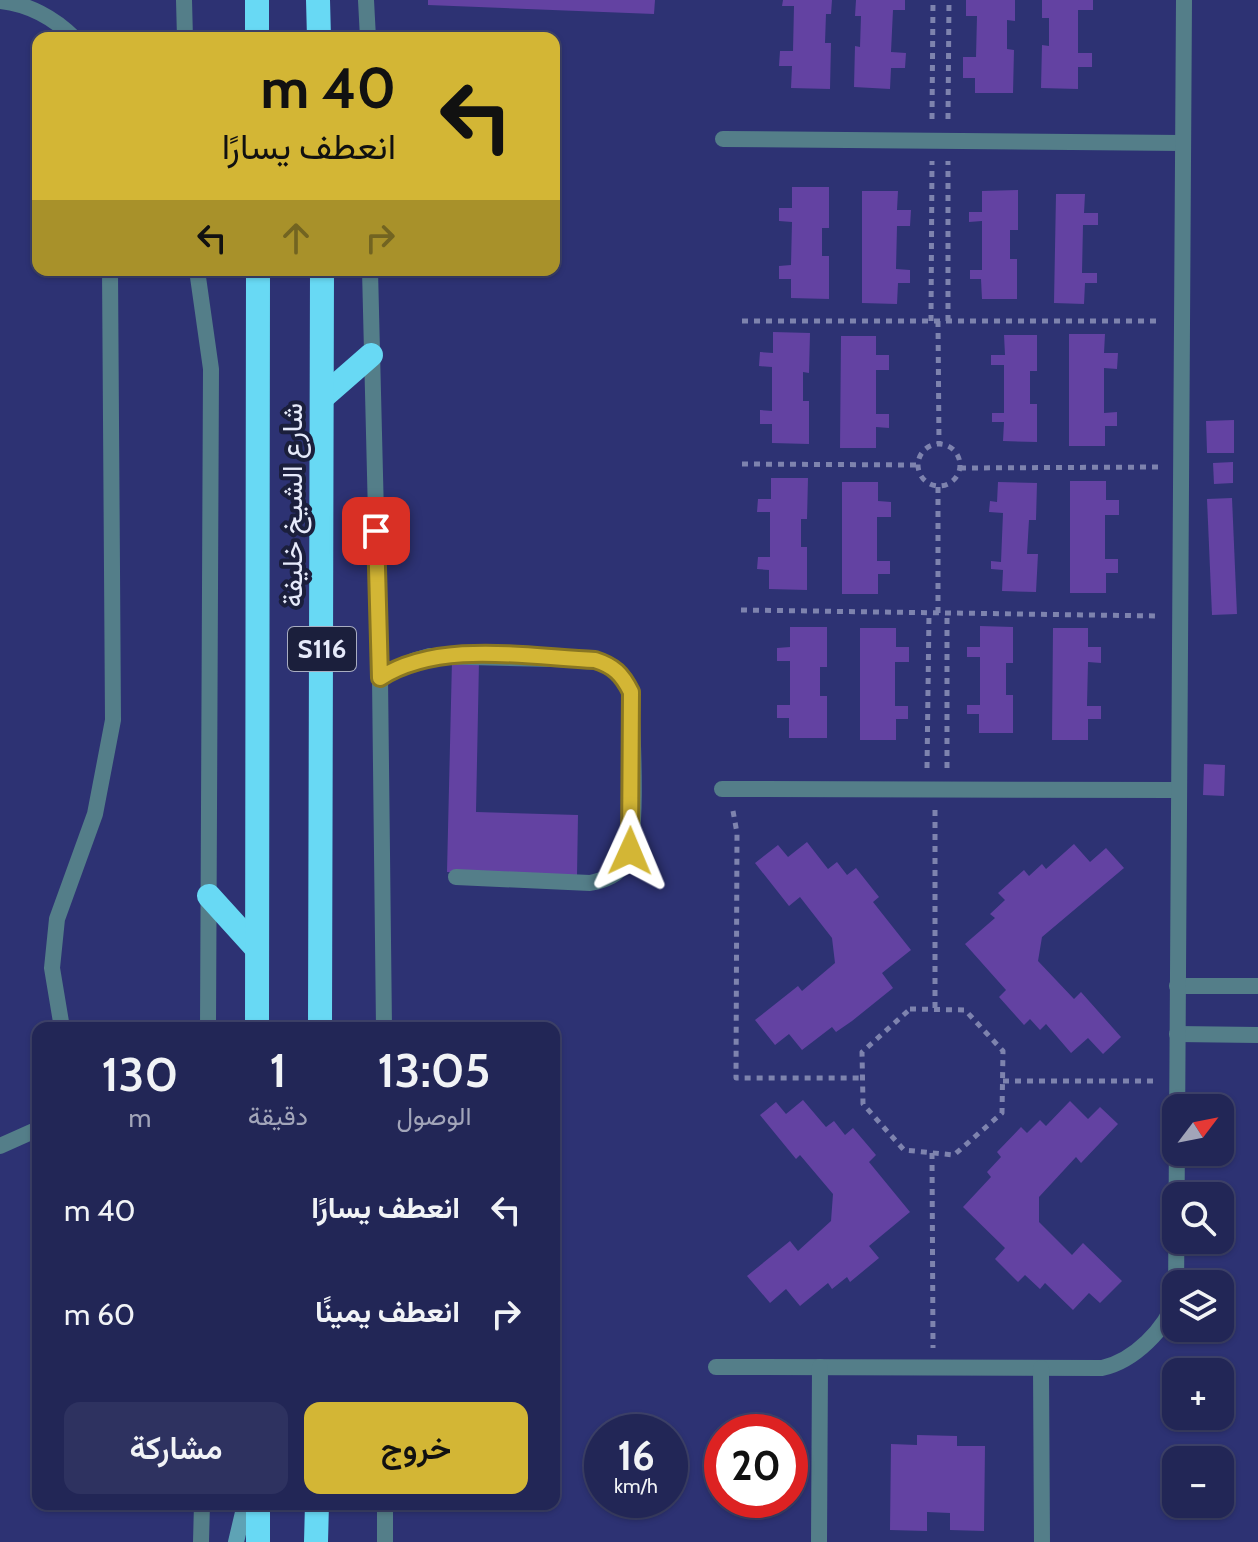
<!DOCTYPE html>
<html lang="ar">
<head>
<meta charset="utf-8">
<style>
	:root { --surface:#222656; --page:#2e3260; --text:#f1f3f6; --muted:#a2a5b9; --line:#3f436c; --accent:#d3b635 }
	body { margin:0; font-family:Cabin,Vazirmatn,sans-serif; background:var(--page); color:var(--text); direction:rtl; height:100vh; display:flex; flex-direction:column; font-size:30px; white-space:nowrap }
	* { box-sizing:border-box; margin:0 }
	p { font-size:26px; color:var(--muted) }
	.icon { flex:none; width:44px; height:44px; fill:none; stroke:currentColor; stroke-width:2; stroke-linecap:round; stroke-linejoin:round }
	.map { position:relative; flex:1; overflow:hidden; direction:ltr }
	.panel { position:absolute; left:32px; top:1022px; width:528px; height:488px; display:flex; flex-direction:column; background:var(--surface); border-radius:16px; box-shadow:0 2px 6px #0004,0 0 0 2px var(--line); direction:rtl }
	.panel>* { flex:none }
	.guide { position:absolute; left:32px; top:32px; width:528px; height:244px; border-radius:16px; box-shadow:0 2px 6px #0004,0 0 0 2px var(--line); direction:rtl; background:#d3b635; color:#111; overflow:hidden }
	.needle { width:52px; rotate:58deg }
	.buttons { position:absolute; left:1162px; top:1094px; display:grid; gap:16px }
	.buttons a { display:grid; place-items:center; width:72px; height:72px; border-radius:16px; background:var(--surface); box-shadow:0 2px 6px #0004,0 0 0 2px var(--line); font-size:40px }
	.speed { position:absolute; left:584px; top:1414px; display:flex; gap:16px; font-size:40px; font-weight:700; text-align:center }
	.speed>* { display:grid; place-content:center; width:104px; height:104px; border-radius:50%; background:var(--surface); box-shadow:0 2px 6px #0004,0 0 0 2px var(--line); line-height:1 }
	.speed small { font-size:20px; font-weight:400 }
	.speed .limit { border:12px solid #d22; background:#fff; color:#111 }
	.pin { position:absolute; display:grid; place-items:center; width:68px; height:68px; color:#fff; margin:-34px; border-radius:16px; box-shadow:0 4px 12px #0006 }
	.me { position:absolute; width:88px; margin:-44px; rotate:1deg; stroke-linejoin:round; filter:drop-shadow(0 0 6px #0008) }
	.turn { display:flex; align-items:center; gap:28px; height:168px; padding:0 32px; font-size:36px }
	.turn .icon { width:104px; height:104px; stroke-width:2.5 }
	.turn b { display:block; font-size:56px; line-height:68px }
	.lanes { display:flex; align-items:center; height:76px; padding:0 32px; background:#0003; justify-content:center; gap:40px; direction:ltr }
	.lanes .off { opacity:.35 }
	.eta { display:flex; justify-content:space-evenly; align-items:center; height:136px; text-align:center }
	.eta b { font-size:48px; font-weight:600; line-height:56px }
	.action { display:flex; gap:16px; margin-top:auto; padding:16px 32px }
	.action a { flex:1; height:92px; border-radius:16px; background:var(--accent); color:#111; font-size:32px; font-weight:600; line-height:92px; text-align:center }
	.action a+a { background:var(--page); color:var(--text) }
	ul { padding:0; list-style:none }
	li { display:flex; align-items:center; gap:24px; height:104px; padding:0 32px }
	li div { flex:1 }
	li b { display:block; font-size:30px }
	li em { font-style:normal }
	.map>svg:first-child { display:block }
	.building { fill:#6342a2 }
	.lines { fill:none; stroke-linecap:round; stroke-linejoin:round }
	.path { stroke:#7e83ae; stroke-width:5; stroke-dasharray:6 6; stroke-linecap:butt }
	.lane { stroke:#547e89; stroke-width:16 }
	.street { stroke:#547e89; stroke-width:16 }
	.secondary { stroke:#5ea3b5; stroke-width:16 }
	.highway { stroke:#68d9f4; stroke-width:24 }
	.route-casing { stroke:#897622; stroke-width:20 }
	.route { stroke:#d3b635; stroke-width:14 }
	.labels { text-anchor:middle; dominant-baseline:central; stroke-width:8; stroke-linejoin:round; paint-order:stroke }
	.shield { fill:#1b1f3c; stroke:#a9adc1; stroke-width:2 }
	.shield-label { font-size:26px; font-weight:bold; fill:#e6eafa }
	.street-label { font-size:28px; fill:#e6eafa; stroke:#1b1f3c }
</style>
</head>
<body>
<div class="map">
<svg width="1258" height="1542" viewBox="0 0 1258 1542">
	<rect width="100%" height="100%" fill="#2d3273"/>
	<g class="building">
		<path d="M428 0H655L654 14 428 5Z"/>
		<path d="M783 0H832L831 14H826L825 43H831L830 89 791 88 792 66H779L780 51H793L794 6H782Z"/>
		<path d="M856 0H905V10H893L891 52 906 53 905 68H891L890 89 854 87 855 46 860 47 861 16H855Z"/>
		<path d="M966 0H1015V21L1007 20V49L1014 50 1013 93H975V78H963V57H976L977 16H966Z"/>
		<path d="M1042 0H1093V10H1078V53H1092V67H1078V89L1041 88 1042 45 1049 46V18H1042Z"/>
		<path d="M792 187H829V228H822V256H829V299L791 298V279H779V266L791 265 792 222 779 221V208H792Z"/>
		<path d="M1018 190V230H1010V259H1017V299H982L981 279H970V270H982V221L969 222V212H982V191Z"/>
		<path d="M862 191H898L897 210H911L910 226H897L896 269 910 270V283H898L897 304 862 303Z"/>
		<path d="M1056 194H1085L1084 213H1098V225H1083L1082 273H1097V283H1085L1084 304 1054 303Z"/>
		<path d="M773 332 810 333 809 373 803 372V401H809V444L772 443V424H760V410L772 411V367L759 366 760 352 773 353Z"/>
		<path d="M1069 334H1105L1104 353H1118L1117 369 1104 368V413L1117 412V426H1105V446H1069Z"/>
		<path d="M1004 335H1037V371H1030V404H1037V442L1003 441 1004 422H992V413H1004V365H991V355H1005Z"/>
		<path d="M841 336H876V355H889V370H876V414H889V428L876 427V448H840Z"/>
		<path d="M1234 420V453H1207L1206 421Z"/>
		<path d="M1233 462V483L1214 484 1213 463Z"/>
		<path d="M771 478H808L807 519H801V547H807V590L769 589V570L757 569 758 557H770V512H757L758 499H771Z"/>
		<path d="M1070 481H1106V500H1119V515H1105V559H1118V573H1106V593H1070Z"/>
		<path d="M842 482H878V501L891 502V517H877V561H890V574H878V594H842Z"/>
		<path d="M998 482 1037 483 1036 520H1029L1027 554H1038L1036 592 1002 591 1003 570 991 569V561L1001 562 1003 513 989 512 990 501 997 502Z"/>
		<path d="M1232 498 1237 614 1212 615 1207 499Z"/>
		<path d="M980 626 1013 627V663H1006V695H1013V733H979V714H967V705H980V657H967V647H980Z"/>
		<path d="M790 627H827V667H820V696H827V738H789V718H777V705H790V661H777V648L790 647Z"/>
		<path d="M860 628H896V647H909V662H895V706H908V719H896V740H860Z"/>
		<path d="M1053 628H1088V647H1101V663L1088 662 1087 706H1101V719H1088V740H1052Z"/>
		<path d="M452 660 479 661 476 812 578 815 577 876 447 872Z"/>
		<path d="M1204 764 1225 765 1224 796 1203 795Z"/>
		<path d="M807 842 828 869 837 862 847 875 856 868 879 897 873 902 911 950 882 973 893 988 852 1021 836 1032 832 1027 802 1050 789 1034 775 1045 755 1020 798 986 802 991 835 963 832 938 800 897 789 906 755 863 778 845 788 857Z"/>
		<path d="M1074 844 1090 862 1106 848 1124 868 1042 937 1038 961 1074 999 1081 992 1121 1037 1103 1054 1088 1038 1071 1053 1046 1024 1040 1030 1030 1019 1024 1025 999 997 1006 990 965 944 995 918 990 914 1005 900 998 893 1024 870 1029 876 1042 864 1046 869Z"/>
		<path d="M803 1100 826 1127 834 1121 845 1135 853 1128 876 1155 869 1162 910 1212 869 1246 879 1258 850 1282 847 1277 832 1289 828 1283 800 1306 786 1289 770 1303 747 1276 790 1241 798 1251 831 1221 833 1194 800 1155 796 1159 760 1115 776 1102 786 1114Z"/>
		<path d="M1070 1101 1088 1119 1100 1107 1118 1124 1081 1163 1076 1157 1039 1197V1222L1072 1255 1083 1243 1122 1281 1100 1303 1089 1293 1073 1310 1045 1283 1040 1289 1025 1275 1018 1282 995 1259 1005 1248 963 1207 991 1177 987 1172 1001 1157 997 1152 1021 1127 1027 1133 1040 1120 1046 1126Z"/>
		<path d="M917 1435 957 1436V1446H985L984 1531 950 1530V1513L927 1512V1531L890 1530 891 1444 917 1445Z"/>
	</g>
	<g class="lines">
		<g class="path">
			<path d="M932 119 933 0"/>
			<path d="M948 119 949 0"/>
			<path d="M742 321H1160"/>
			<path d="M931 321 932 161"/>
			<path d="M938 321 939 444"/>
			<path d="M948 321V161"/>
			<circle cx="939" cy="465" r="21"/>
			<path d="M742 464 917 465"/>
			<path d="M960 468 1160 467"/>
			<path d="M741 610 1159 616"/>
			<path d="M938 613V486"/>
			<path d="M927 768 929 613"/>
			<path d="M947 768V613"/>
			<path d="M935 810V1009"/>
			<path d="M733 811 737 833 736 1078H863"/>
			<path d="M910 1009 965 1010 1003 1051 1002 1113 954 1155 904 1150 863 1104 862 1052Z"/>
			<path d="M1003 1081H1159"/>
			<path d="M932 1153 933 1348"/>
		</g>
		<g class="lane">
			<path d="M0 1C28 4 54 18 74 38"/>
			<path d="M380 678 413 661 430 656 595 660C614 666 622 674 631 692 632 725 639 836 626 861 619 875 605 880 590 883L456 877"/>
			<path d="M62 1028 52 968 57 919 95 814 113 720 110 270"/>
			<path d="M0 1146 38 1129"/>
		</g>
		<g class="street">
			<path d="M184 0 185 38"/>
			<path d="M366 0 368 38"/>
			<path d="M723 139 1182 143"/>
			<path d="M197 270 211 369 208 1028"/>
			<path d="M370 270 380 678 384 1028"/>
			<path d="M722 789 1179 790"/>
			<path d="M1177 986H1258"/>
			<path d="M1177 1034 1258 1035"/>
			<path d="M716 1367 1102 1368C1134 1361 1166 1329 1176 1298L1184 0"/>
			<path d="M1041 1368 1042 1542"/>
			<path d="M385 1504V1542"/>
			<path d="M201 1542 202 1504"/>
			<path d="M819 1542 820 1367"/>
		</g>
		<path class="secondary" d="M236 1542 245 1504"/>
		<g class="highway">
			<path d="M257 0V38"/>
			<path d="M318 0 319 38"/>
			<path d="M323 397 371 355"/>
			<path d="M209 896 257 949"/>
			<path d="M257 1028 258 270"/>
			<path d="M320 1028 322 270"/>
			<path d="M258 1504V1542"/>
			<path d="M316 1542 317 1504"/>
		</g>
	</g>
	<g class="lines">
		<defs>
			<path id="route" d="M376 531 380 678C439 640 527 657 595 660 614 666 622 674 631 692L630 851"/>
		</defs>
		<use href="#route" class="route-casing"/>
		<use href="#route" class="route"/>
	</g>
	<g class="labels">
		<rect class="shield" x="288" y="627" width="68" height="44" rx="6"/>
		<g class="shield-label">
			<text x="322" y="649">S116</text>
		</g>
		<g class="street-label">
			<text transform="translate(292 505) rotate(-90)">شارع الشيخ خليفة</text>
		</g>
	</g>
</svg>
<div class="buttons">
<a><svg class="needle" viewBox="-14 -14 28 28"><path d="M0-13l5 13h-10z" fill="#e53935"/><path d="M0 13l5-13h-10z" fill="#a2a5b9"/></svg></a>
<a><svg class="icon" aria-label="search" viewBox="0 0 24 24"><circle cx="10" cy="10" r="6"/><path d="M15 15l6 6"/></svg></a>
<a><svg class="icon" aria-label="layers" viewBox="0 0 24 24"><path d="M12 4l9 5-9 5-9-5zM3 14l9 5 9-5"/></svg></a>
<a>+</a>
<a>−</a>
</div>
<div class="speed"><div>16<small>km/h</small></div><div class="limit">20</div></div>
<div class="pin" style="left:376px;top:531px;background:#d93025"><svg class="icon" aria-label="arrive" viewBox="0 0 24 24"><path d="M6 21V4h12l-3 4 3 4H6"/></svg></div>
<svg class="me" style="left:630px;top:851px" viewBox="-20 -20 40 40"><path d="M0-17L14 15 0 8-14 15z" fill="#d3b635" stroke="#fff" stroke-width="4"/></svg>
<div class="guide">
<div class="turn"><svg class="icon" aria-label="left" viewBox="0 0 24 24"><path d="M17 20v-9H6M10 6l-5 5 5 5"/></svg><div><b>40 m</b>انعطف يسارًا</div></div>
<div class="lanes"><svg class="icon" aria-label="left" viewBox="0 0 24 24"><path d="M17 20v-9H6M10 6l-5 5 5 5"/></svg><svg class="icon off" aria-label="ahead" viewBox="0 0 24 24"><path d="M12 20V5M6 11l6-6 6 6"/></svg><svg class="icon off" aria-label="right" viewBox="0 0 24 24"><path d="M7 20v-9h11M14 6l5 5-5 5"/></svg></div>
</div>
<section class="panel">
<div class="eta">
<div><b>13:05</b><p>الوصول</p></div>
<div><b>1</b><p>دقيقة</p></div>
<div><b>130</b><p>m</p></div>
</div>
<ul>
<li><svg class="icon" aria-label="left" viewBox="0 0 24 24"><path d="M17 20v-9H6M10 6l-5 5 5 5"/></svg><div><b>انعطف يسارًا</b></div><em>40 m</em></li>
<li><svg class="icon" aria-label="right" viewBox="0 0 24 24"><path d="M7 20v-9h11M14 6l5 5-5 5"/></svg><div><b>انعطف يمينًا</b></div><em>60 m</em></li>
</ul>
<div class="action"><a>خروج</a><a>مشاركة</a></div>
</section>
</div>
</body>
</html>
